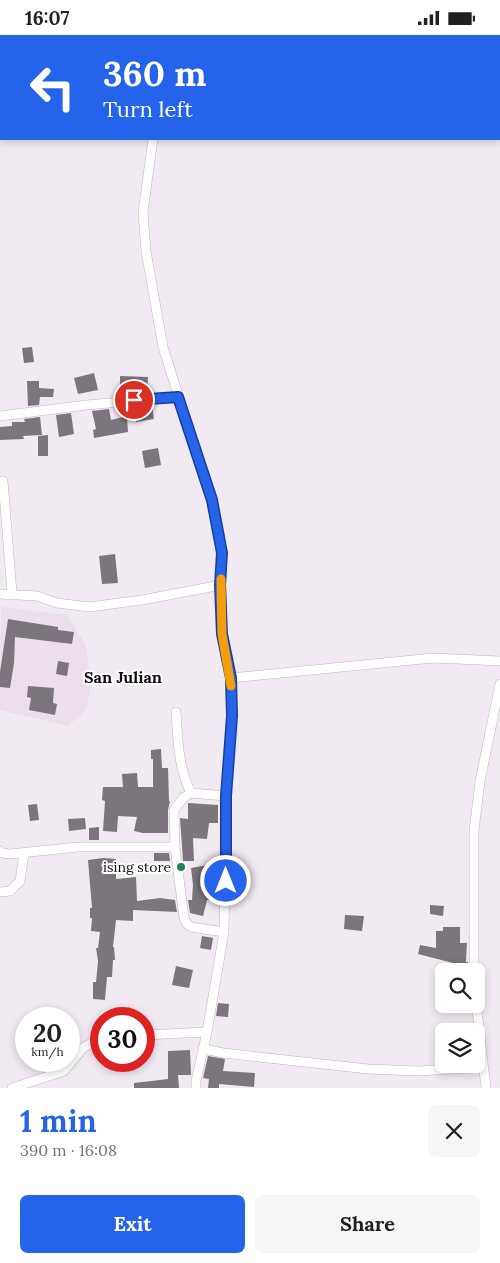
<!DOCTYPE html>
<html lang="en">
<head>
<meta charset="utf-8">
<style>
	:root { --surface:#fff; --page:#f6f6f6; --text:#202124; --muted:#757577; --accent:#2563eb }
	body { margin:0; font-family:Lora,serif; background:var(--page); color:var(--text); height:100vh; display:flex; flex-direction:column; font-size:19px; white-space:nowrap }
	* { box-sizing:border-box; margin:0 }
	p { font-size:16px; color:var(--muted) }
	.icon { flex:none; width:28px; height:28px; fill:none; stroke:currentColor; stroke-width:2; stroke-linecap:round; stroke-linejoin:round }
	.map { position:relative; height:1053px; overflow:hidden }
	.panel { display:flex; flex-direction:column; background:var(--surface); flex:1 }
	.panel>* { flex:none }
	.guide { position:absolute; left:0px; top:0px; width:500px; height:105px; box-shadow:0 2px 8px #0003; background:#2563eb; color:#fff; overflow:hidden }
	.controls { position:absolute; left:435px; top:928px; display:grid; gap:10px }
	.controls a { display:grid; place-items:center; width:50px; height:50px; border-radius:8px; background:var(--surface); box-shadow:0 2px 8px #0003; font-size:25px }
	.speed { position:absolute; left:15px; top:972px; display:flex; gap:10px; font-size:25px; font-weight:700; text-align:center }
	.speed>* { display:grid; place-content:center; width:65px; height:65px; border-radius:50%; background:var(--surface); box-shadow:0 2px 8px #0003; line-height:1 }
	.speed small { font-size:12px; font-weight:400 }
	.speed .limit { border:8px solid #d22; background:#fff; color:#111 }
	.pin { position:absolute; display:grid; place-items:center; width:42px; height:42px; color:#fff; margin:-21px; border:2px solid #fff; border-radius:50%; box-shadow:0 1px 5px #0007 }
	.me { position:absolute; width:55px; margin:-28px; rotate:0deg; stroke-linejoin:round; filter:drop-shadow(0 0 4px #0008) }
	.turn { display:flex; align-items:center; gap:18px; height:105px; padding:0 20px; font-size:22px }
	.turn .icon { width:65px; height:65px; stroke-width:2.5 }
	.turn b { display:block; font-size:35px; line-height:42px }
	.round { display:grid; place-items:center; flex:none; width:52px; height:52px; border-radius:8px; background:var(--page) }
	.summary { display:flex; align-items:center; justify-content:space-between; height:85px; padding:0 20px }
	h1 { font-size:30px; font-weight:700; line-height:38px; color:var(--accent) }
	.button { display:flex; gap:10px; margin-top:auto; padding:10px 20px }
	.button a { flex:1; height:58px; border-radius:8px; background:var(--accent); color:#fff; font-size:20px; font-weight:700; line-height:58px; text-align:center }
	.button a+a { background:var(--page); color:var(--text) }
	.status { display:flex; justify-content:space-between; align-items:center; height:35px; padding:0 25px; background:var(--surface); direction:ltr }
	.status svg { height:14px; fill:currentColor }
	.map>svg:first-child { display:block }
	.built { fill:#ecdeed }
	.building { fill:#7c757d }
	.lines { fill:none; stroke-linecap:round; stroke-linejoin:round }
	.minor-casing { stroke:#bdb6be; stroke-width:10 }
	.minor { stroke:#fff; stroke-width:9 }
	.route-casing { stroke:#184099; stroke-width:12 }
	.route { stroke:#2563eb; stroke-width:9 }
	.slow { stroke:#f59e0b; stroke-width:9 }
	.poi-dot { fill:#258158; stroke:#fff; stroke-width:2 }
	.labels { text-anchor:middle; dominant-baseline:central; stroke-width:4; stroke-linejoin:round; paint-order:stroke }
	.poi-label { font-size:14px; fill:#0f0c0f; stroke:#fff; text-anchor:end }
	.quarter-label { font-size:16px; font-weight:bold; fill:#0f0c0f; stroke:#fff }
</style>
</head>
<body>
<div class="status"><b>16:07</b><svg viewBox="0 0 49 12"><path d="M0 12V9h3v3zM5 12V6h3v6zM10 12V3h3v9zM15 12V0h3v12zM26 1h20v11H26zM47 4h2v5h-2z"/></svg></div>
<div class="map">
<svg width="500" height="1053" viewBox="0 0 500 1053">
	<rect width="100%" height="100%" fill="#f2eaf3"/>
	<path class="built" d="M1 572 67 580 86 610 91 651 86 675 68 691 0 675Z"/>
	<g class="building">
		<path d="M32 312 34 327 24 328 22 313Z"/>
		<path d="M94 338 98 355 78 359 74 343Z"/>
		<path d="M120 341 148 342 147 358 120 359Z"/>
		<path d="M27 346H39V353L54 354 53 362H40L39 370 28 371Z"/>
		<path d="M141 371H152L154 384 136 387 134 380 142 379Z"/>
		<path d="M109 374 111 385 127 381 128 397 94 403 93 395 96 394 92 376Z"/>
		<path d="M71 378 74 399 59 402 56 380Z"/>
		<path d="M40 382 42 400 23 401 24 404 0 405V392L12 391V387H25L24 384Z"/>
		<path d="M48 400V421H38V401Z"/>
		<path d="M158 413 161 430 145 433 142 416Z"/>
		<path d="M115 519 118 548 102 549 99 521Z"/>
		<path d="M8 584 58 592V595L74 597 72 609 15 602 14 628 10 653 0 652V637Z"/>
		<path d="M58 626 69 628 67 641 56 639Z"/>
		<path d="M28 651 54 653 53 668 57 669 55 680 29 675 31 663 27 662Z"/>
		<path d="M161 714 162 733H168L169 766H170L168 775V798H143L134 796 137 782 118 781 117 797 103 796 105 766 102 765 103 752H123L122 739 137 738 138 752H153V724H151V715Z"/>
		<path d="M188 768 218 770V788H209L207 804 193 803 194 826H183L180 783 188 784Z"/>
		<path d="M37 769 39 785 30 786 28 770Z"/>
		<path d="M85 783 86 794 69 796 68 784Z"/>
		<path d="M99 792V805H89V793Z"/>
		<path d="M154 818H169L170 826H154Z"/>
		<path d="M103 823 116 824V844L136 842 137 866 160 863 175 865 177 877 133 875V886L116 885 113 912H114L115 925H113L112 942H107L105 965 93 964V947H96L98 926 96 913H98L100 897 91 896 92 883H90V873H92L88 825Z"/>
		<path d="M208 830 211 851H213L212 865H207L203 881 190 878 188 865H192L193 850 191 833Z"/>
		<path d="M430 870 444 871 443 881 430 879Z"/>
		<path d="M345 880 364 881 362 896 344 894Z"/>
		<path d="M443 892H460V908H467L466 927H468V936H453V928L418 919 420 910 436 913V896H443Z"/>
		<path d="M202 901 213 903 211 915 200 913Z"/>
		<path d="M176 931 193 935 189 953 172 950Z"/>
		<path d="M218 968 229 969 228 982 216 981Z"/>
		<path d="M190 1015 191 1040H178L179 1053H134V1048L168 1044V1016Z"/>
		<path d="M208 1021 225 1024 223 1036 255 1038 254 1052 219 1049V1053H208L209 1044 203 1043Z"/>
	</g>
	<g class="lines">
		<defs>
			<g id="minor">
				<path d="M169 1V0"/>
				<path d="M0 59H1"/>
				<path d="M153 104 143 177 146 216 163 312 211 465 219 497 222 518 221 550 222 599 231 643 232 681 226 761 224 897 207 997 196 1046V1053"/>
				<path d="M0 381 87 370 177 362"/>
				<path d="M3 446 12 558"/>
				<path d="M0 559 37 561 57 568 89 572 142 565 221 550"/>
				<path d="M231 643 433 623 500 626"/>
				<path d="M176 677C178 705 178 732 191 758"/>
				<path d="M175 812 174 775 183 763 191 758 226 761"/>
				<path d="M0 816 2 818 10 819 78 812H175L184 883 187 889 191 892 224 897"/>
				<path d="M0 857 10 856 20 846 24 818"/>
				<path d="M474 936V796L480 746 500 649"/>
				<path d="M476 967 486 1053"/>
				<path d="M144 1000 207 997"/>
				<path d="M204 1014 223 1018 368 1034 419 1036 483 1032"/>
				<path d="M12 1053 64 1036 83 1013 101 1002"/>
			</g>
		</defs>
		<use href="#minor" class="minor-casing"/>
		<use href="#minor" class="minor"/>
	</g>
	<g class="lines">
		<defs>
			<path id="route" d="M134 365 178 362 212 465 222 518 220 550 222 599 231 643 232 681 226 761V846"/>
		</defs>
		<use href="#route" class="route-casing"/>
		<use href="#route" class="route"/>
		<path class="slow" d="M221 544 222 599 231 651"/>
	</g>
	<circle class="poi-dot" cx="181" cy="832" r="5"/>
	<g class="labels">
		<g class="poi-label">
			<text x="171" y="832">ising store</text>
		</g>
		<g class="quarter-label">
			<text x="123" y="642">San Julian</text>
		</g>
	</g>
</svg>
<div class="controls">
<a><svg class="icon" aria-label="search" viewBox="0 0 24 24"><circle cx="10" cy="10" r="6"/><path d="M15 15l6 6"/></svg></a>
<a><svg class="icon" aria-label="layers" viewBox="0 0 24 24"><path d="M12 4l9 5-9 5-9-5zM3 14l9 5 9-5"/></svg></a>
</div>
<div class="speed"><div>20<small>km/h</small></div><div class="limit">30</div></div>
<div class="pin" style="left:134px;top:365px;background:#d93025"><svg class="icon" aria-label="arrive" viewBox="0 0 24 24"><path d="M6 21V4h12l-3 4 3 4H6"/></svg></div>
<svg class="me" style="left:226px;top:846px" viewBox="-20 -20 40 40"><circle r="17" fill="#2563eb" stroke="#fff" stroke-width="3"/><path d="M0-11L8 9 0 5-8 9z" fill="#fff"/></svg>
<div class="guide">
<div class="turn"><svg class="icon" aria-label="left" viewBox="0 0 24 24"><path d="M17 20v-9H6M10 6l-5 5 5 5"/></svg><div><b>360 m</b>Turn left</div></div>
</div>
</div>
<section class="panel">
<div class="summary"><div><h1>1 min</h1><p>390 m · 16:08</p></div><a class="round"><svg class="icon" aria-label="close" viewBox="0 0 24 24"><path d="M6 6l12 12M18 6L6 18"/></svg></a></div>
<div class="button"><a>Exit</a><a>Share</a></div>
</section>
</body>
</html>
